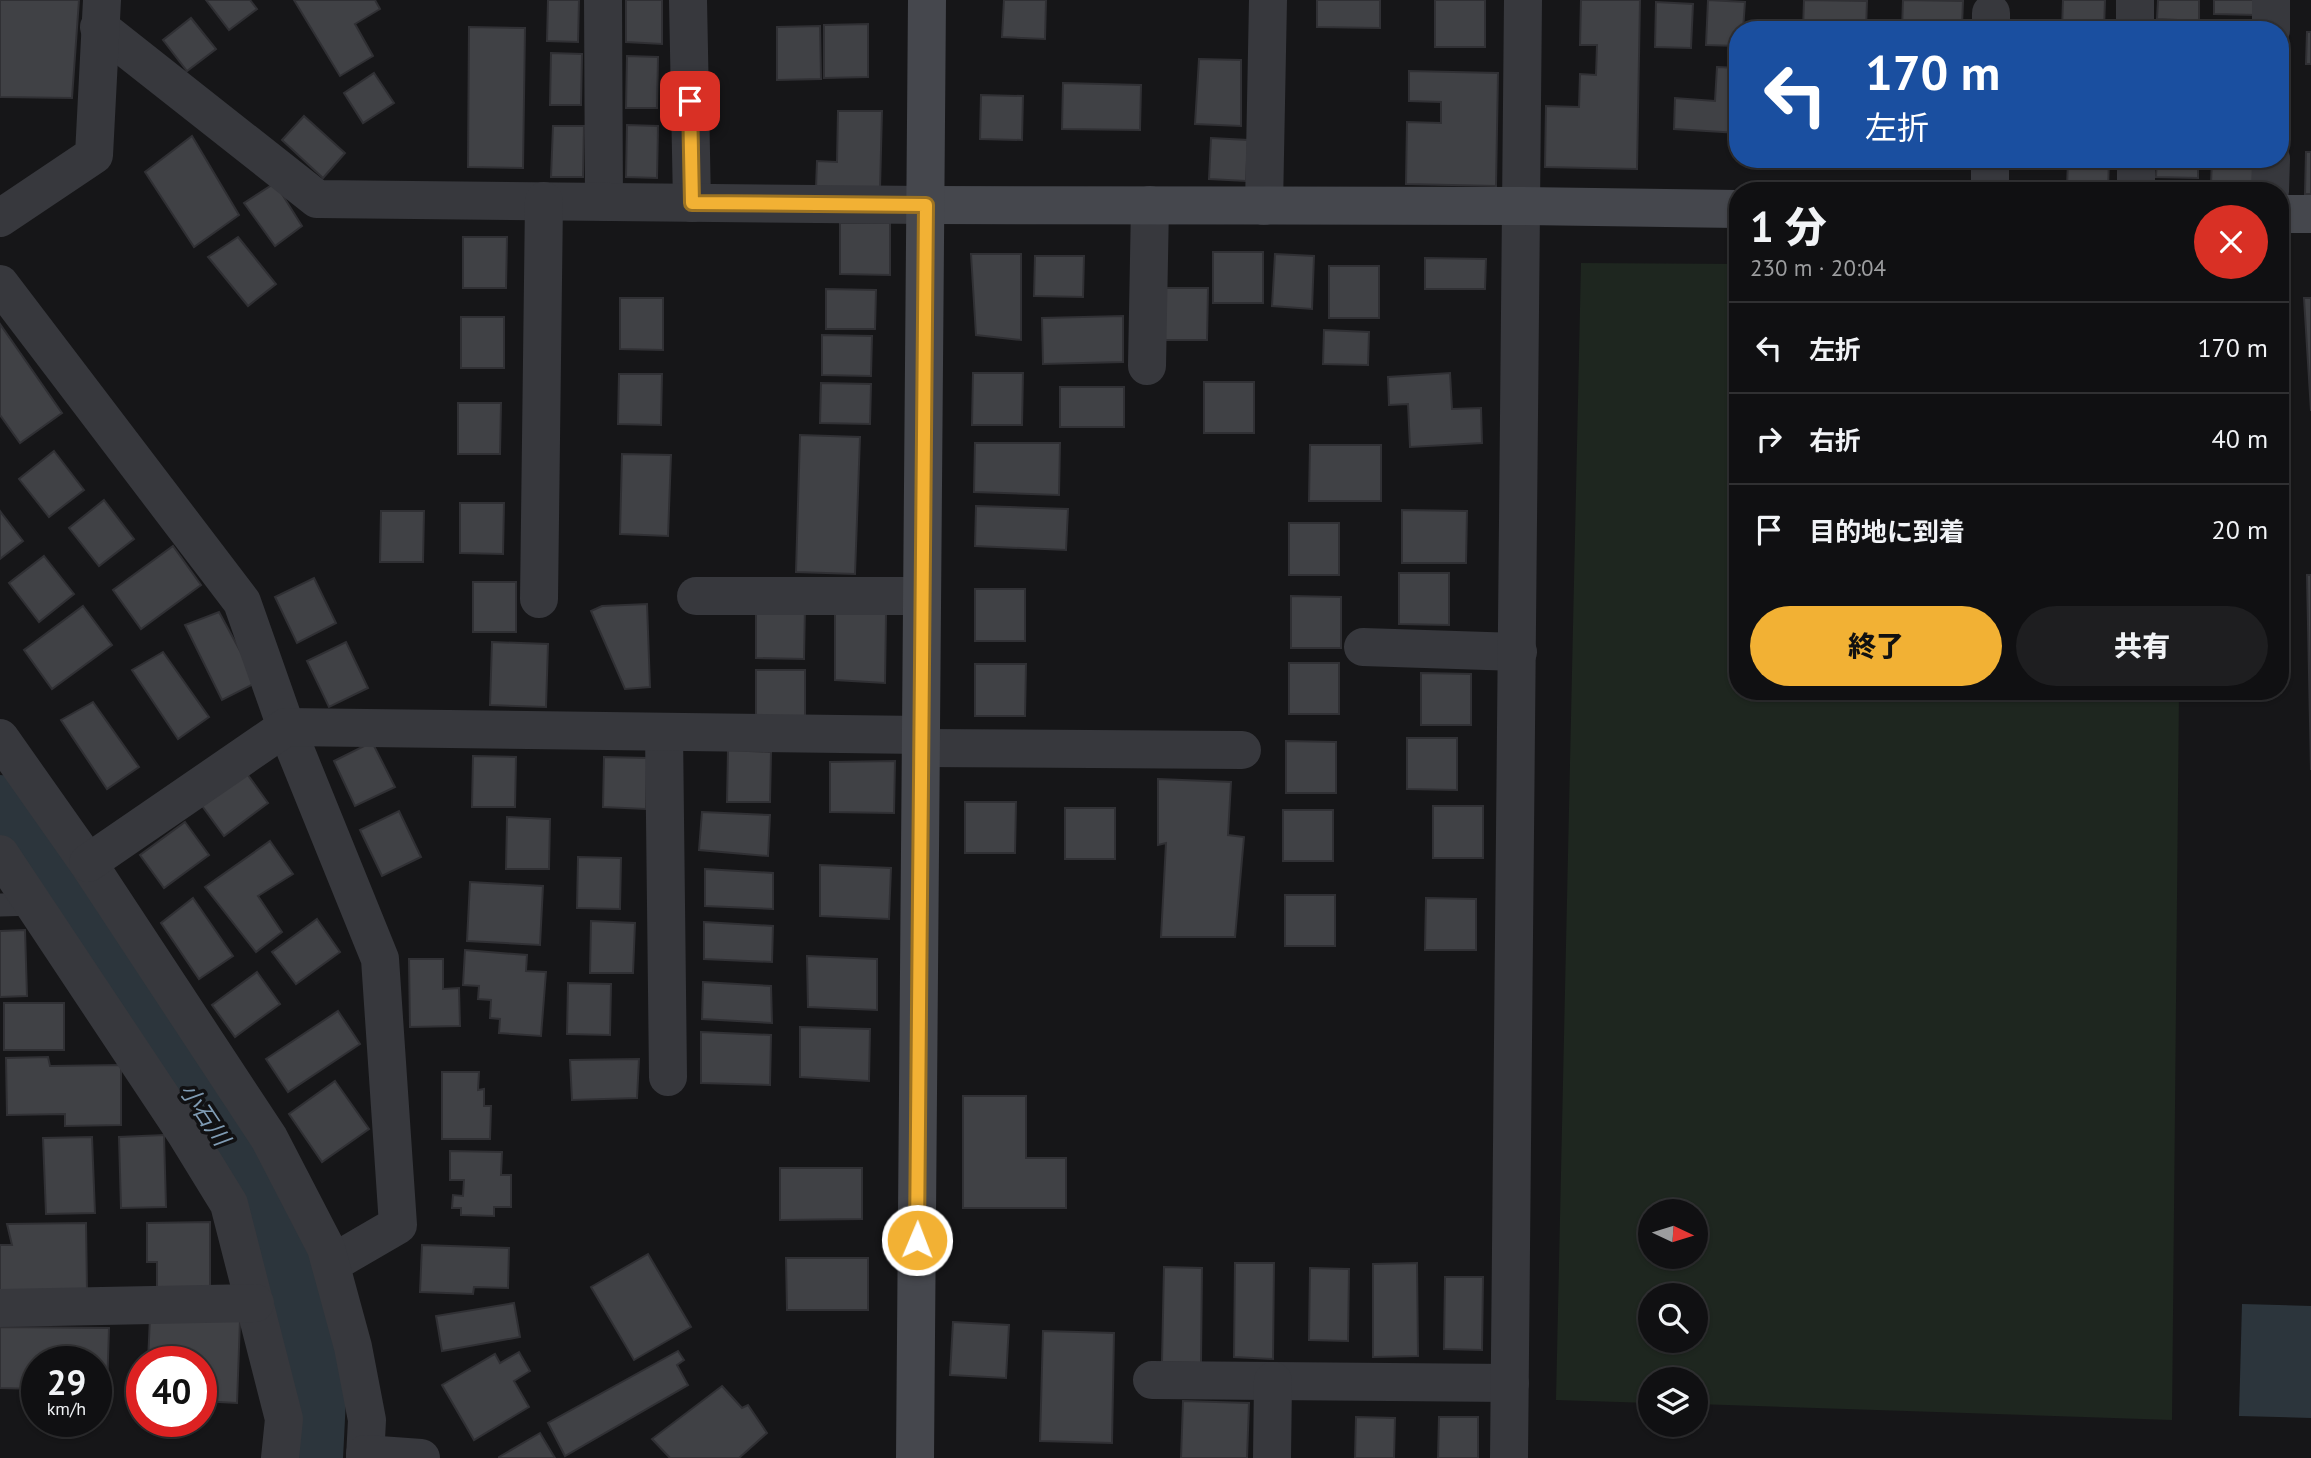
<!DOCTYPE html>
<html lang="ja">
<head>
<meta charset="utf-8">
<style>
	:root { --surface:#101012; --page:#1e1e20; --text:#f1f3f6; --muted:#9c9d9f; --line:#303032; --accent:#f2b134 }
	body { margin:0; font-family:"PT Sans","Noto Sans JP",sans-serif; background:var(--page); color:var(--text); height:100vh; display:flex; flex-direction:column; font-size:26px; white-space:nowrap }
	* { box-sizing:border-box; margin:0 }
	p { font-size:23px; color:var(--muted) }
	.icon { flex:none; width:38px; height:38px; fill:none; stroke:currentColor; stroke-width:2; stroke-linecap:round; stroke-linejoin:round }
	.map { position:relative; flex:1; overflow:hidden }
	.drawer { position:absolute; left:1729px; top:182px; width:560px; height:518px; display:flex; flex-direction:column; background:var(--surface); border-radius:28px; box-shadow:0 2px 5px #0004,0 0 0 2px var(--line) }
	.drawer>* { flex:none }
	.top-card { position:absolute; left:1729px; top:21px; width:560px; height:147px; border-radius:28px; box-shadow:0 2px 5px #0004,0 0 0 2px var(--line); background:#1a4fa0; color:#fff; overflow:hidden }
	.needle { width:46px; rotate:94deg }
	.controls { position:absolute; left:1638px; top:1199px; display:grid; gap:14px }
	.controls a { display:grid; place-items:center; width:70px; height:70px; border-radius:50%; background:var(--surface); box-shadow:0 2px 5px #0004,0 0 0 2px var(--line); font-size:35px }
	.speed { position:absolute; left:21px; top:1346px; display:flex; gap:14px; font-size:35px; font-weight:700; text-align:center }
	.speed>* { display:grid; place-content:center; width:91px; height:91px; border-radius:50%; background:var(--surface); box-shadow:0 2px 5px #0004,0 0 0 2px var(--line); line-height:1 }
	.speed small { font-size:18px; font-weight:400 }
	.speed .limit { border:10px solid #d22; background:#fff; color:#111 }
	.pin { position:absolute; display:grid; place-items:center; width:60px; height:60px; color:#fff; margin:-30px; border-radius:14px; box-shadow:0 4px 10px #0006 }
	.me { position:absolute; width:77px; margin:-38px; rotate:1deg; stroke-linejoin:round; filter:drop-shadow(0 0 5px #0008) }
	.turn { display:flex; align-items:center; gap:24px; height:147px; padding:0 21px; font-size:32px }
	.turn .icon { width:91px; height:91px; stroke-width:2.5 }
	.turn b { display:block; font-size:49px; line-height:60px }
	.round { display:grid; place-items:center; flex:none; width:74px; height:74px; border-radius:37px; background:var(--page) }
	.overview { display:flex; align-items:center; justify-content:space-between; height:119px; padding:0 21px }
	h1 { font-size:42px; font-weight:800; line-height:52px }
	.cta { display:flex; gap:14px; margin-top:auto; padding:14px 21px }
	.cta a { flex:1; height:80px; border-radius:42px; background:var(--accent); color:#111; font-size:28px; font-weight:800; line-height:80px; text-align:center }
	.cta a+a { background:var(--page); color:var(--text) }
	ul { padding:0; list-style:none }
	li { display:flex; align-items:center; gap:21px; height:91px; padding:0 21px; border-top:2px solid var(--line) }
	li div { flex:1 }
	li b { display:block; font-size:26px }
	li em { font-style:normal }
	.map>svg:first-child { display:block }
	.green { fill:#1e261f; fill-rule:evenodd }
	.water { fill:#2c353c }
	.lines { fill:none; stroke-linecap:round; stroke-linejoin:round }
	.river { stroke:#2c353c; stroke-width:74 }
	.building { fill:#404145; stroke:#303034; stroke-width:2 }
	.lane { stroke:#37383d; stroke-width:23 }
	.street { stroke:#37383d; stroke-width:38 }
	.secondary { stroke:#45474d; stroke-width:38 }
	.route-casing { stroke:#9d7322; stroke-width:18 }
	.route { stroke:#f2b134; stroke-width:12 }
	.labels { text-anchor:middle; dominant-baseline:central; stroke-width:7; stroke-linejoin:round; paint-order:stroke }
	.water-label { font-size:23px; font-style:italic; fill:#7f9bb3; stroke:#111113 }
</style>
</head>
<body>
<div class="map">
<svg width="2311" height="1458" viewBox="0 0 2311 1458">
	<rect width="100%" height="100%" fill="#161618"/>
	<path class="green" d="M1581 263 1738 264V691H2179L2172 1420 1696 1404V1379H1650V1403L1556 1400ZM1650 1211H1696V1256H1650ZM1650 1295H1696V1340H1650Z"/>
	<path class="water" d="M2242 1304 2311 1306V1418L2239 1416Z"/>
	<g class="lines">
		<path class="river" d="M0 812 240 1165 283 1273 309 1398 306 1458"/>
	</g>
	<g class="building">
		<path d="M0 0H79L72 98 0 97Z"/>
		<path d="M206 0H250L257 9 229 30Z"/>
		<path d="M294 0H375L380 9 355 24 373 56 340 76Z"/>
		<path d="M548 0H579L578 42 547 41Z"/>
		<path d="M626 0H662V44L626 42Z"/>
		<path d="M1004 0H1046L1045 39 1002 37Z"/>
		<path d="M1317 0H1380V28L1317 27Z"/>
		<rect x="1435" y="0" width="50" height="47"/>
		<path d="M1581 0H1640L1637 169 1545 167 1546 106 1579 107 1580 74 1596 75 1597 45H1580Z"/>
		<path d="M1708 0 1745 2 1743 30H1738V46L1706 45Z"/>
		<path d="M1804 0 1867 1 1866 30H1803Z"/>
		<path d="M1903 0 1963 1 1962 26 1902 30Z"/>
		<path d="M2063 0H2105L2104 30H2062Z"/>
		<path d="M2158 0H2199V21L2157 19Z"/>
		<path d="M2214 0H2256V15L2214 14Z"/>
		<path d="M1656 2 1693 4 1691 48 1655 47Z"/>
		<path d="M191 18 216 49 187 71 163 40Z"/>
		<path d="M868 24V77L824 78V25Z"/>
		<path d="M820 26 821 79 777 80V27Z"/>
		<path d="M469 27 525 28 523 168 468 167Z"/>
		<path d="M2307 32H2311V64H2306Z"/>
		<path d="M551 53 582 54 581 105H550Z"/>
		<path d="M627 56 658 57 657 108H626Z"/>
		<path d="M1199 59 1241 60V126L1195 124Z"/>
		<path d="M1717 67 1738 68V133L1674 129 1675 98 1715 101Z"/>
		<path d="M1409 71 1498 73 1496 186 1406 184 1407 122 1441 123V102L1409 101Z"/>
		<path d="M374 73 394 103 363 123 344 93Z"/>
		<path d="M1063 83 1141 85 1140 130 1062 129Z"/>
		<path d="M981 95 1023 96 1022 140 980 139Z"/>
		<path d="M838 111H882L880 189 816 188 817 161 837 162Z"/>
		<path d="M304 116 345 153 323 178 282 140Z"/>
		<path d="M627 125 658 126 657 178 626 177Z"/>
		<path d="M553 126H584L583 177H551Z"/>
		<path d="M192 136 239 215 194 247 145 172Z"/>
		<path d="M1211 138 1248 140 1246 181 1209 179Z"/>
		<path d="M2306 152H2311V194H2305Z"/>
		<path d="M2068 159H2109L2108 190 2067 189Z"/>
		<path d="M2157 159H2198V178L2156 177Z"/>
		<path d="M2212 159H2254L2253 187 2211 185Z"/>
		<path d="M275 183 302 226 275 246 244 203Z"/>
		<path d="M840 223H890V275L840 274Z"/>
		<path d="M238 237 276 284 248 306 208 257Z"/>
		<path d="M463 237H507L506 288H463Z"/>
		<rect x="1213" y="252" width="50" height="51"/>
		<path d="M971 254H1021V340L976 335Z"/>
		<path d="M1275 254 1314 256 1312 309 1272 306Z"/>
		<path d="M1035 256H1084L1083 297 1034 296Z"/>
		<path d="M1425 258 1486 259 1485 289H1425Z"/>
		<rect x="1329" y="266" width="50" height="52"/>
		<path d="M1158 288H1208L1207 340H1157Z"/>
		<path d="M826 289 876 290 875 329H826Z"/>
		<path d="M620 298H663V350L620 349Z"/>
		<path d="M2304 298H2311V411Z"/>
		<path d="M1123 316V362L1043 364 1042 318Z"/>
		<rect x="461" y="317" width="43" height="51"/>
		<path d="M0 324 62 413 20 443 0 415Z"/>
		<path d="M1324 330 1369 332 1368 365 1323 364Z"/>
		<path d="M822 335 872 336 871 376 822 375Z"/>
		<path d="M973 373H1023L1022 425H972Z"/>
		<path d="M1450 373 1452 409 1481 408 1482 443 1410 447 1408 404 1389 405 1388 377Z"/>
		<path d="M619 374H662L661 425 618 424Z"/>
		<rect x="1204" y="382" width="50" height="51"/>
		<path d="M821 383 871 384 870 424 820 423Z"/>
		<rect x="1060" y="387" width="64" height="40"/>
		<path d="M458 403H501L500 454H458Z"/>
		<path d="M800 435 860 437 855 574 796 572Z"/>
		<path d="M975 443H1060L1059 495 974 492Z"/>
		<path d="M1310 445H1381V501H1309Z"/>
		<path d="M54 451 84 490 49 517 19 479Z"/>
		<path d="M622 454 671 455 668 536 620 534Z"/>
		<path d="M104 500 134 539 99 566 69 528Z"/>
		<path d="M460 503H504L503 554 460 553Z"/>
		<path d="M976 506 1068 509 1066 550 975 546Z"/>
		<path d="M1402 510 1467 511 1466 563H1402Z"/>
		<path d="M0 511 23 541 0 559Z"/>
		<path d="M381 511H424L423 562H380Z"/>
		<rect x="1289" y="523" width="50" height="52"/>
		<path d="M173 546 201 585 141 629 113 590Z"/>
		<path d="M44 556 74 594 39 622 9 583Z"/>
		<path d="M1399 573H1449V625L1399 624Z"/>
		<path d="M2307 575H2311V770Z"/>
		<path d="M314 578 336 623 297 643 275 597Z"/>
		<rect x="473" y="582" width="43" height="50"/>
		<rect x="975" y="589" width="50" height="52"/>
		<path d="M1291 596 1341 597V648H1291Z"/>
		<path d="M647 604 650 687 625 689 591 611 602 606Z"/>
		<path d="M83 606 112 645 52 689 24 650Z"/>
		<path d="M756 606H805L804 659 756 658Z"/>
		<path d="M219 612 257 682 222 700 185 625Z"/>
		<path d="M835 614H886L885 683 835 680Z"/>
		<path d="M346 642 368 688 329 707 307 661Z"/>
		<path d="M492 642 548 644 546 707 490 705Z"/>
		<path d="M163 652 209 717 178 739 132 670Z"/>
		<rect x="1289" y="663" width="50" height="51"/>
		<path d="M975 664H1026L1025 716H975Z"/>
		<rect x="756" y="670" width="49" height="52"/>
		<path d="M1421 673 1471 674V725H1421Z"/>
		<path d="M93 702 139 767 107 789 61 720Z"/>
		<path d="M1407 738H1457V790L1407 789Z"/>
		<path d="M1286 741 1336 742V793H1286Z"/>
		<path d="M372 742 395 787 355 806 334 761Z"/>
		<path d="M728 750 771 752 770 802H727Z"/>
		<path d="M473 756 516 757 515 807H472Z"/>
		<path d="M604 757 647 758 646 809 603 807Z"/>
		<path d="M895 761 894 813 830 812V762Z"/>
		<path d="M245 771 268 803 224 836 200 803Z"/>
		<path d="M1158 779 1231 782 1228 835 1244 837 1235 937H1161L1166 843 1158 845Z"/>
		<path d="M965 802H1016L1015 853H965Z"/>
		<rect x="1433" y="806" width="50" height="52"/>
		<rect x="1065" y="808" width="50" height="51"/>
		<rect x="1283" y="810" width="50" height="51"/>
		<path d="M399 811 421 857 382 876 360 830Z"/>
		<path d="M702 812 770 815 768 856 699 850Z"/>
		<path d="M507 817 550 819 549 869H506Z"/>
		<path d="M185 822 209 855 164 888 140 855Z"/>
		<path d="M270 841 293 874 258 896 282 932 256 952 205 887Z"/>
		<path d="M578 857 621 858 620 909 577 908Z"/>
		<path d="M820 865 891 868 889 919 820 916Z"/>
		<path d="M705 869 773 873V909L705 906Z"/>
		<path d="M470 882 543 886 540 945 467 941Z"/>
		<rect x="1285" y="895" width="50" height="51"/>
		<path d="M193 898 233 956 199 979 161 923Z"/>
		<path d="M1426 898 1476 899V950H1425Z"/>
		<path d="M317 919 340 952 296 984 272 952Z"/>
		<path d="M591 921 635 923 633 973H590Z"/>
		<path d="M704 922 773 926 772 962 704 959Z"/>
		<path d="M25 930 27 996 0 997V931Z"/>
		<path d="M465 950 527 955 526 971 546 972 541 1036 499 1033 500 1019 490 1018 491 1000 478 999 479 986 463 985Z"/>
		<path d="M807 956 877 959V1010L808 1007Z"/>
		<path d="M409 959H443V989L459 988 460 1026 410 1027Z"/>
		<path d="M257 972 280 1004 235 1037 212 1005Z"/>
		<path d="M703 982 771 986 772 1023 702 1019Z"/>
		<path d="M568 983 611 984 610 1035 567 1034Z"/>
		<rect x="4" y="1003" width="60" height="47"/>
		<path d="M338 1011 360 1044 288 1092 266 1059Z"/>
		<path d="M800 1027 870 1029 869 1081 800 1077Z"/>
		<path d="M701 1032 771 1035 770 1085 701 1083Z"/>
		<path d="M48 1057 50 1066 121 1065V1125L65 1126V1114L7 1115 6 1058Z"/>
		<path d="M639 1059 637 1098 572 1100 570 1060Z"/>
		<path d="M442 1072H479L478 1090 484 1089V1106H491L490 1139H442Z"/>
		<path d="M335 1081 369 1129 322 1162 289 1114Z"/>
		<path d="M963 1096H1026V1158H1066V1208H963Z"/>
		<path d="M164 1135 166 1207 121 1208 119 1137Z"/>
		<path d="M92 1137 95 1213 46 1214 43 1138Z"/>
		<path d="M450 1151 502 1152 501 1175H511V1207H494V1216L461 1215V1208H452L453 1195 463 1196 464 1180H450Z"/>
		<path d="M780 1168H862V1219L780 1220Z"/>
		<path d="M210 1222V1291H157V1262H147V1223Z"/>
		<path d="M86 1223 87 1291 0 1293V1245H12L7 1224Z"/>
		<path d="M422 1245 509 1248 508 1288 474 1287 473 1294 420 1292Z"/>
		<path d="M648 1254 691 1327 634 1360 591 1287Z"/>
		<path d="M786 1258H868V1310H787Z"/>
		<path d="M1235 1263H1274L1273 1359 1234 1357Z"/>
		<path d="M1417 1263 1418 1356 1373 1357V1264Z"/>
		<path d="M1164 1267 1202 1268 1201 1363 1162 1362Z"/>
		<path d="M1310 1268 1349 1269 1348 1341 1309 1340Z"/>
		<path d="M1445 1277H1483L1482 1350 1444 1349Z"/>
		<path d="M514 1303 520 1337 442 1351 436 1316Z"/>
		<path d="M150 1317 240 1320 237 1403 201 1401V1362H148Z"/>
		<path d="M953 1322 1009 1325 1006 1378 950 1375Z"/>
		<path d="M0 1327 109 1328 107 1390H96V1362H37V1389L0 1388Z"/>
		<path d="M1043 1331 1114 1333 1112 1443 1040 1441Z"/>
		<path d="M678 1351 684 1360 677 1365 688 1385 565 1456 548 1423Z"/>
		<path d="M519 1352 530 1371 514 1381 529 1407 474 1440 442 1385 495 1354 500 1363Z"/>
		<path d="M722 1386 742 1408 748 1405 767 1433 739 1458H670L652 1439Z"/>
		<path d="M1183 1401 1249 1403 1247 1458H1181Z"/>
		<path d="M1356 1417 1395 1418 1394 1458H1355Z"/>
		<path d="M1439 1417H1478V1458H1438Z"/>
		<path d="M540 1433 555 1458H499V1457Z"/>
	</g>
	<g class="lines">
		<path class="lane" d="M0 905 35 904"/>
		<g class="street">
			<path d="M603 0 604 202"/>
			<path d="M688 0 692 203"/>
			<path d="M2135 0V30"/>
			<path d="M99 27 317 199 926 205"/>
			<path d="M1991 30V13"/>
			<path d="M2271 30V0"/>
			<path d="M2136 159V191"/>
			<path d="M1990 191V159"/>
			<path d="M2270 191 2271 159"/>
			<path d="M1264 206 1268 0"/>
			<path d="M0 218 94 155 102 0"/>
			<path d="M0 284 242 602 286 727 380 959 398 1225 331 1264"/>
			<path d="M1147 366 1150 205"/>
			<path d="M696 596H922"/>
			<path d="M539 599 544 201"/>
			<path d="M1363 647 1518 652"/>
			<path d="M664 732 668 1077"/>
			<path d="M0 738 88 863 269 1138 326 1248 353 1347 367 1420 365 1458"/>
			<path d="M921 748 1242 750"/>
			<path d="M0 854 186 1134 229 1204 284 1419 280 1458"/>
			<path d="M88 863 286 727 922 735"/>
			<path d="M0 1308 255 1303"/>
			<path d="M1152 1380 1510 1383"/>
			<path d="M365 1454 421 1458"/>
			<path d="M1272 1458 1273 1381"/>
			<path d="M1509 1458 1523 0"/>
		</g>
		<g class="secondary">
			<path d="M926 205 1522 206 1738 209"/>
			<path d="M2280 214H2311"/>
			<path d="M915 1458 927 0"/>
		</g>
	</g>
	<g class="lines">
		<defs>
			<path id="route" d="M690 101 692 203 926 205 917 1240"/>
		</defs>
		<use href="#route" class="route-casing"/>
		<use href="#route" class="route"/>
	</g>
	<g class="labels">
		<g class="water-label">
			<text transform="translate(205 1114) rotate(56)">小石川</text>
		</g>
	</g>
</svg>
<div class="controls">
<a><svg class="needle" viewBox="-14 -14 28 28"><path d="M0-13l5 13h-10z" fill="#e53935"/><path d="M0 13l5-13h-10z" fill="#9c9d9f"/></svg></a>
<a><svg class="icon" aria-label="search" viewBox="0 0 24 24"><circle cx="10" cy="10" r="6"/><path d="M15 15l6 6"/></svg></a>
<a><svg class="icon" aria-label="layers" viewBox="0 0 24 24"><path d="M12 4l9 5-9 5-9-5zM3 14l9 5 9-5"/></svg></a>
</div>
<div class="speed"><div>29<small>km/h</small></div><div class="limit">40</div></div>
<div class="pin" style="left:690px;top:101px;background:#d93025"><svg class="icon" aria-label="arrive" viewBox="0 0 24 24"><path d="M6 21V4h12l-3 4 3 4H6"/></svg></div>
<svg class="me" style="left:917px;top:1240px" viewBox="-20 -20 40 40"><circle r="17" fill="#f2b134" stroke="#fff" stroke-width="3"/><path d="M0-11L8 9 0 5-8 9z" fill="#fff"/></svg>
<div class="top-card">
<div class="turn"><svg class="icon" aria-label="left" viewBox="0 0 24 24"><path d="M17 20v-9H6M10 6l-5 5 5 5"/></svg><div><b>170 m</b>左折</div></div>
</div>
<section class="drawer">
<div class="overview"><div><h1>1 分</h1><p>230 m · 20:04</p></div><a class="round" style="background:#d93025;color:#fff"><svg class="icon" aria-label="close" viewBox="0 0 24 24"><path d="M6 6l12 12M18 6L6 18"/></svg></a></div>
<ul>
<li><svg class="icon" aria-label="left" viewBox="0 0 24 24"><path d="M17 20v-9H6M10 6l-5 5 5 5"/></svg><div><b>左折</b></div><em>170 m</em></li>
<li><svg class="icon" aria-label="right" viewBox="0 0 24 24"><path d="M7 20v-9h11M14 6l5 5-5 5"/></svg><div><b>右折</b></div><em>40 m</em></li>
<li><svg class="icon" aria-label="arrive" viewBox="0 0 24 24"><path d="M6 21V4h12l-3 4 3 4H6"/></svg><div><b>目的地に到着</b></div><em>20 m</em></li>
</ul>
<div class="cta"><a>終了</a><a>共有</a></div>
</section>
</div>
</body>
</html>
